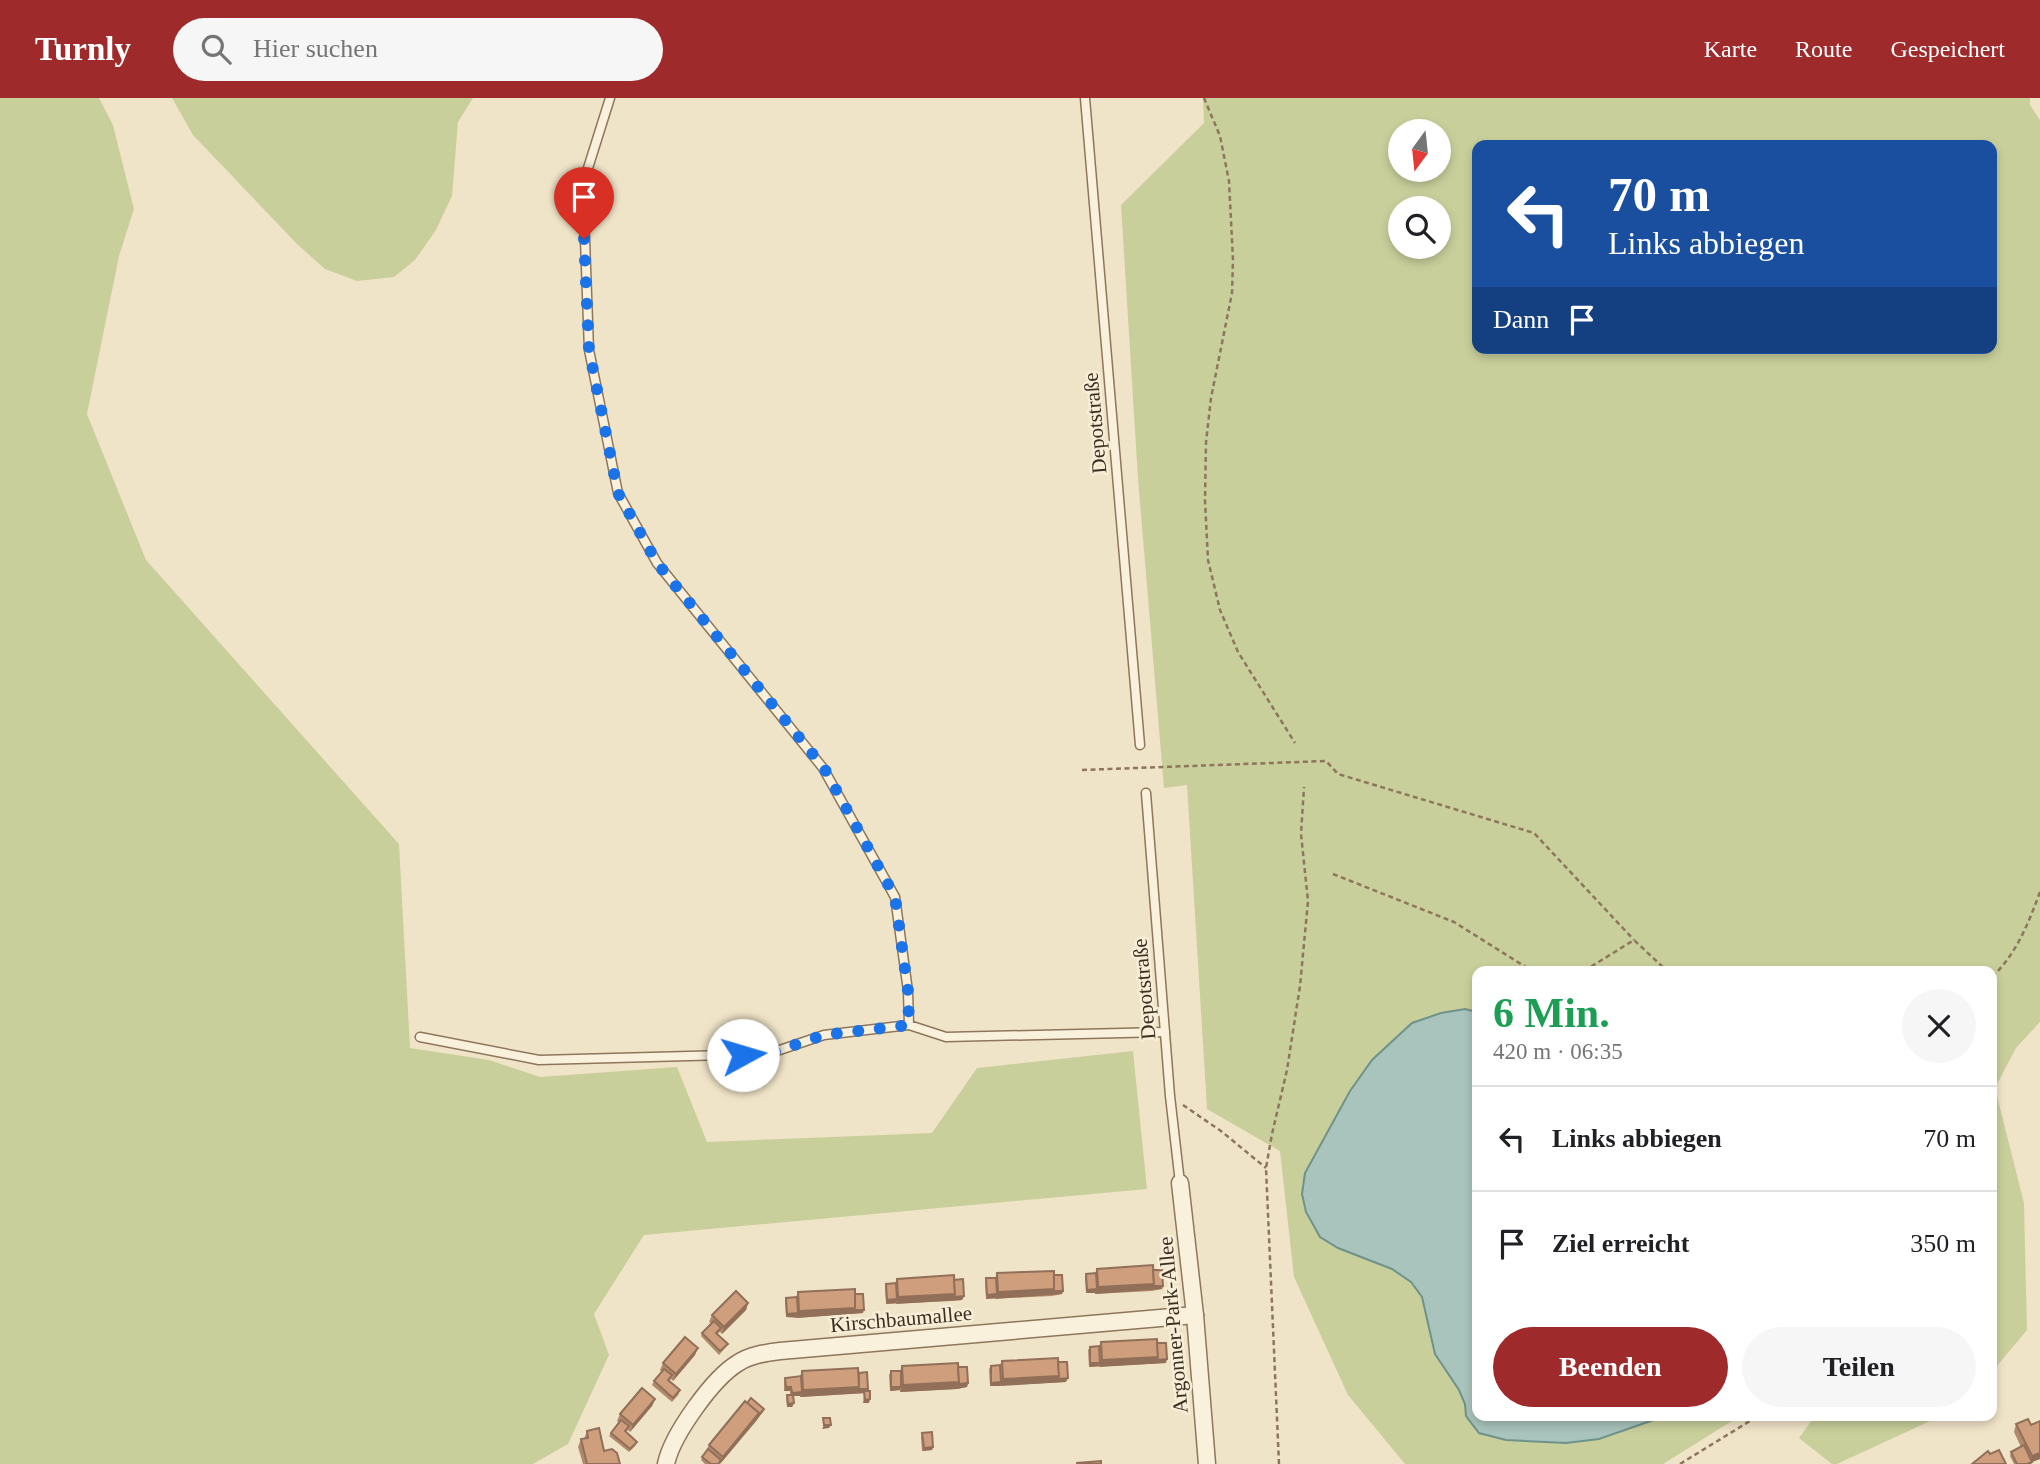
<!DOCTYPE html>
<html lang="de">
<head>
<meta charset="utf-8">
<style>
	:root { --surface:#fff; --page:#f6f6f6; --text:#202124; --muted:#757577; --line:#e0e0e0; --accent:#9e2a2b }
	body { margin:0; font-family:Georgia,serif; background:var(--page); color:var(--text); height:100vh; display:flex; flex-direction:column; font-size:26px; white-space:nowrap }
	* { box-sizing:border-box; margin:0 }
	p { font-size:23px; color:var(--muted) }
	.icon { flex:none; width:38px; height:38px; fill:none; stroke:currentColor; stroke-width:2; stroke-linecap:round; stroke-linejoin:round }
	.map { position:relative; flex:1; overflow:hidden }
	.details { position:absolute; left:1472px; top:868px; width:525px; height:455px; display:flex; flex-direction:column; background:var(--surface); border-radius:14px; box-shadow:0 4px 10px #0003 }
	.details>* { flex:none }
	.hud { position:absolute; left:1472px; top:42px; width:525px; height:214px; border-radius:14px; box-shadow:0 4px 10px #0003; background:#1a4fa0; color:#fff; overflow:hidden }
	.needle { width:46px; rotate:195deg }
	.tools { position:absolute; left:1388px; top:21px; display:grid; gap:14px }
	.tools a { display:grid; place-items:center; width:63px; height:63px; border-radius:50%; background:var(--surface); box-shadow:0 4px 10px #0003; font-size:35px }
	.pin { position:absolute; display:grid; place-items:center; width:60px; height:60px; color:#fff; margin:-72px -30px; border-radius:50% 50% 50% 0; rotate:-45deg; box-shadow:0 0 7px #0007 }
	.pin .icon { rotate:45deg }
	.me { position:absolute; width:77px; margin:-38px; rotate:84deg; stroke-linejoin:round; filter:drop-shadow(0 0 5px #0008) }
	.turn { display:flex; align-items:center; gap:24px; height:147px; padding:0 21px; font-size:32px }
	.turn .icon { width:91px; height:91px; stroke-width:2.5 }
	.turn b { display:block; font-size:49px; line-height:60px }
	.then { display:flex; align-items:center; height:66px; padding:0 21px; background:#0003; gap:14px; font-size:26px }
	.round { display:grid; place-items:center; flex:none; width:74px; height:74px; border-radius:37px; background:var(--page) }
	.headline { display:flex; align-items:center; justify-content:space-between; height:119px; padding:0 21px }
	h1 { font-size:42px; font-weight:700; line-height:52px; color:#1e9e55 }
	.primary-button { display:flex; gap:14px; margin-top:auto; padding:14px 21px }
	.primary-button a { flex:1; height:80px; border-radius:42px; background:var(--accent); color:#fff; font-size:28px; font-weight:700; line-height:80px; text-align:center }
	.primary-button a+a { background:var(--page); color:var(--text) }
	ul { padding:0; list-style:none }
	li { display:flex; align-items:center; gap:21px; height:105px; padding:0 21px; border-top:2px solid var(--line) }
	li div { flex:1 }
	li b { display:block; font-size:26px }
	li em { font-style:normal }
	header { display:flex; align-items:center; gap:42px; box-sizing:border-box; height:98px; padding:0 35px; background:var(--accent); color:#fff }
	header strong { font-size:33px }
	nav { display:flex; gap:38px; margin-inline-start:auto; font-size:24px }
	.search { width:490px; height:63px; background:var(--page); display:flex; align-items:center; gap:18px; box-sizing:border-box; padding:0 24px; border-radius:38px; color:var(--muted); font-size:26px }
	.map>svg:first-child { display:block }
	.green { fill:#c9cf9b; fill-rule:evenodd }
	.water { fill:#a9c4bc; stroke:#6f938a; stroke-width:2 }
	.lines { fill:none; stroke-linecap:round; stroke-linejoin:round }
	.lane-casing { stroke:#8d765c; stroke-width:11 }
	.street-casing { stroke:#8d765c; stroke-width:19 }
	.path { stroke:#8d765c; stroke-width:2.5; stroke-dasharray:5 3.5; stroke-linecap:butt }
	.lane { stroke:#faf1dc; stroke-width:8 }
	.street { stroke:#faf1dc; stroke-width:16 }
	.wall { fill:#b2896c }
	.shaded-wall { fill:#916f58 }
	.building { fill:#cf9f7d; stroke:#916f58; stroke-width:2 }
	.route { stroke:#1a73e8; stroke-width:12; stroke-dasharray:0 21.6 }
	.labels { text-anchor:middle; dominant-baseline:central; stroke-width:5; stroke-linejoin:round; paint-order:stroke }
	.street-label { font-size:21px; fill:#3d2e20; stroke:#f7eed8 }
</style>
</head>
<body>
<header>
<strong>Turnly</strong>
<div class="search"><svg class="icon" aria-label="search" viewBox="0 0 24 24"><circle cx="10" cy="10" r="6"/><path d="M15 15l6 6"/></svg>Hier suchen</div>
<nav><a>Karte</a><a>Route</a><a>Gespeichert</a></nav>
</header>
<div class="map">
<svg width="2040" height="1366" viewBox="0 0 2040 1366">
	<rect width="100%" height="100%" fill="#f0e4c8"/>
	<g class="green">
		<path d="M0 0H99L113 27 134 111 119 158 87 316 146 462 399 746 410 950 489 962 540 979 677 969 707 1044 932 1035 977 970 1133 953 1147 1091 644 1137 594 1216 609 1257 568 1346 533 1366H0Z"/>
		<path d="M172 0H473L458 24 452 98 436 132 415 162 394 179 357 183 325 171 298 147 193 37Z"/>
		<path d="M1203 0H2030V7L2040 22V924L2016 950 1995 990 2024 1105 2027 1232 1992 1274V873H1477V914L1465 911 1305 1075 1302 1096 1306 1114 1320 1139 1338 1150 1392 1171 1411 1184 1422 1199 1441 1267 1459 1292 1465 1306 1466 1318 1479 1335 1506 1342 1566 1345 1599 1341 1665 1318H1740L1663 1366H1405L1348 1297 1294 1179 1280 1053 1207 1011 1187 687 1164 690 1138 381 1121 107 1204 25ZM1400 33H1438V72H1400ZM1477 47H1992V250H1477ZM1400 110H1438V149H1400Z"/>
		<path d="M1815 1318H1941L1837 1366H1832L1799 1340Z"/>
	</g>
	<path class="water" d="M1465 911 1477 914V1318H1665L1599 1341 1566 1345 1506 1342 1479 1335 1466 1318 1465 1306 1459 1292 1435 1256 1422 1199 1411 1184 1392 1171 1338 1150 1320 1139 1306 1114 1302 1096 1305 1075 1350 993 1372 962 1412 925 1441 915Z"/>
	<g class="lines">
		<defs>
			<g id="lane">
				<path d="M610 0 583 86 589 252 618 395 657 465 823 670 895 799 908 893 909 927 946 939 1165 934"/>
				<path d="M1085 0 1140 647"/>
				<path d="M1146 695 1170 998 1180 1085"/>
				<path d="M420 939 539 962 768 956 824 937 909 927"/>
			</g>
			<g id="street">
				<path d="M1180 1085 1195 1217 1207 1366"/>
				<path d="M666 1366C672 1337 713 1280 738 1265 750 1257 765 1255 780 1253L1195 1217"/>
			</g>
		</defs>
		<use href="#lane" class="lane-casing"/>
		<use href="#street" class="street-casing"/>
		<g class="path">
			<path d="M1204 0 1220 38 1229 83 1233 162 1232 195 1211 300 1206 344 1205 403 1208 462 1220 512 1238 554 1295 645"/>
			<path d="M1082 672 1326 663 1338 676 1534 735 1634 842"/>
			<path d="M1333 776 1454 824 1532 873"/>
			<path d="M1584 873 1634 842 1667 873"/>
			<path d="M1992 879C2017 855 2028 826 2040 794"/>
			<path d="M1183 1007 1221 1033 1266 1070"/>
			<path d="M1279 1366 1266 1070 1272 1036 1287 972 1300 888 1308 803 1301 736 1304 689"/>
			<path d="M1680 1366 1758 1318"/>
		</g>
		<use href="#lane" class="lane"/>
		<use href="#street" class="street"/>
	</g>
	<g class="wall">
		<path d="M1097 1171 1153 1172 1163 1188 1162 1191 1152 1193 1095 1196V1195H1086L1085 1179 1086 1176 1095 1175Z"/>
		<path d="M997 1175 1054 1177 1063 1193 1062 1196 1052 1198 986 1201 985 1184 986 1180H995Z"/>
		<path d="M897 1181 954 1182 964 1198 962 1202 952 1203 886 1206 885 1189 886 1186 895 1185Z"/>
		<path d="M798 1194 863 1215 796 1220 786 1219 785 1203 786 1200 796 1199Z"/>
		<path d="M748 1205 746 1212 722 1236 720 1234 717 1236 726 1249 719 1257 701 1238 702 1235 711 1225 709 1224 712 1217Z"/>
		<path d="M1101 1244 1157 1245 1166 1265 1089 1269 1088 1252 1090 1249 1099 1248Z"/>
		<path d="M695 1247V1257L673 1283 671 1281 669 1283 679 1296 672 1304 652 1287 654 1283 662 1274 660 1272 663 1265Z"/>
		<path d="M1002 1263 1058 1264 1066 1284 990 1288 989 1271 991 1268 1000 1267Z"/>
		<path d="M902 1268 958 1269 968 1285 967 1289 957 1291 900 1294V1292L890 1293 889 1277 891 1273H900Z"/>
		<path d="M802 1273 859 1275 868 1291 869 1305H863L864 1295 800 1299V1298H793L794 1305 792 1309H787L786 1301 787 1297H790V1293H784V1284L785 1280 800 1278Z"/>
		<path d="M655 1301 652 1308 630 1334 628 1332 626 1334 636 1347 629 1354 609 1338 611 1335 619 1325 617 1323 620 1316Z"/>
		<path d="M747 1305 764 1311 763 1314 720 1366H705L701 1362 706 1353 709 1347Z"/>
		<path d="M2040 1323V1361L2032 1364 2031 1366H2014L2010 1358 2011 1354 2021 1349 2014 1334 2016 1326 2031 1327Z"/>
		<path d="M587 1333 604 1353 620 1366H583L578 1349 581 1341H584Z"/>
		<path d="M922 1335 933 1349 932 1352 922 1353 921 1339Z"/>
	</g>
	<g class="shaded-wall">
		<path d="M1154 1186 1163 1188 1162 1191 1095 1196 1098 1189Z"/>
		<path d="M1054 1191 1063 1193 1062 1196 995 1201 998 1194Z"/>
		<path d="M1097 1191 1095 1195H1086L1087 1192Z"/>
		<path d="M955 1196 964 1198 962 1202 896 1206 898 1199Z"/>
		<path d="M997 1196 995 1200 986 1201 987 1197Z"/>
		<path d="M897 1201 896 1205 886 1206 887 1202Z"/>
		<path d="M748 1205 746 1212 722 1236 724 1229Z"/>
		<path d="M855 1210 864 1212 863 1215 796 1220 799 1213Z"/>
		<path d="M798 1215 796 1219H786L787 1216Z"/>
		<path d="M698 1250 695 1257 673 1283 676 1276Z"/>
		<path d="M1158 1259 1167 1261 1166 1265 1099 1269 1102 1262Z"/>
		<path d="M1090 1265H1100L1099 1268 1089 1269Z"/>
		<path d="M1059 1278 1068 1280 1066 1284 1000 1288 1003 1281Z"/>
		<path d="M959 1284 968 1285 967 1289 957 1291 900 1294 903 1287Z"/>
		<path d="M1001 1284 1000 1288H990L991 1285Z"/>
		<path d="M786 1289H791L790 1293H784Z"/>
		<path d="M859 1289 868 1291 867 1295 800 1299 803 1292Z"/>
		<path d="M891 1289H901L900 1292 890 1293Z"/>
		<path d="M802 1294 800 1298H790L792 1295Z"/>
		<path d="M655 1301 652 1308 630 1334 633 1327Z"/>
		<path d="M870 1301 869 1305H863L865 1302Z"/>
		<path d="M794 1305 792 1309H787L788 1306Z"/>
		<path d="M764 1311 757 1322 720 1366 723 1359Z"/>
		<path d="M824 1327H831L829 1330 822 1331Z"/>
		<path d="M933 1349 932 1352 922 1353 924 1350Z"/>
		<path d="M2040 1355V1361L2032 1364 2031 1366H2027L2030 1365 2032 1358Z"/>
	</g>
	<g class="building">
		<path d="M1153 1167 1154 1186 1098 1189 1097 1171Z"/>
		<path d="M1153 1172H1162L1163 1188H1153L1154 1186Z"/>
		<path d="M1054 1173V1191L998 1194 997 1175Z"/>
		<path d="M1096 1175 1097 1191 1087 1192 1086 1176Z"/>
		<path d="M954 1177 955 1196 898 1199 897 1181Z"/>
		<path d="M1054 1177H1062L1063 1193H1054Z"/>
		<path d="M986 1180H996L997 1196 987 1197Z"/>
		<path d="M963 1181 964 1198 954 1199 955 1196 954 1182Z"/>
		<path d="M896 1185 897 1201 887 1202 886 1186Z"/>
		<path d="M855 1191V1210L799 1213 798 1194Z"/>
		<path d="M736 1193 748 1205 724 1229 712 1217Z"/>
		<path d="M855 1196H863L864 1212H854L855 1210Z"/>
		<path d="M797 1199 798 1215 787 1216 786 1200Z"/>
		<path d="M714 1223 721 1230 716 1235 728 1246 720 1253 702 1235Z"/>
		<path d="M685 1239 698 1250 676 1276 663 1265Z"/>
		<path d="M1157 1241 1158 1259 1102 1262 1101 1244Z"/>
		<path d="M1157 1245H1166L1167 1261 1157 1262 1158 1259Z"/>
		<path d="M1099 1248 1100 1265H1090V1249Z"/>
		<path d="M1058 1260 1059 1278 1003 1281 1002 1263Z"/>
		<path d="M1058 1264H1067L1068 1280 1058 1281 1059 1278Z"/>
		<path d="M958 1265 959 1284 903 1287 902 1268Z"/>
		<path d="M1000 1267 1001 1284 991 1285V1268Z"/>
		<path d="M958 1269H967L968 1285 958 1286 959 1284Z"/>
		<path d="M858 1270 859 1289 803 1292 802 1273Z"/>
		<path d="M664 1271 672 1277 668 1282 680 1292 673 1300 654 1283Z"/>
		<rect x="891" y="1273" width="10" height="16"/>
		<path d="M867 1274 868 1291H858L859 1289V1275Z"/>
		<path d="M801 1278 802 1294 792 1295 791 1289H786L785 1280Z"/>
		<path d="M642 1290 655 1301 633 1327 620 1316Z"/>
		<path d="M864 1293H870V1301L865 1302Z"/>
		<path d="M787 1297H793L794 1305 788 1306Z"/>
		<path d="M751 1300 764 1311 759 1317V1315L747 1305Z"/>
		<path d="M745 1303 759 1315 723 1359 709 1347Z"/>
		<path d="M823 1320H830L831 1327H824Z"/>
		<path d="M2028 1321 2031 1327 2040 1323V1355L2032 1358 2016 1326Z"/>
		<path d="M621 1322 629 1328 625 1333 637 1344 630 1351 611 1335Z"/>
		<path d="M599 1330 604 1353 612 1351 617 1355 620 1366H587L581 1341 588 1340 587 1333Z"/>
		<path d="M932 1334 933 1349 924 1350 922 1335Z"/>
		<path d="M2024 1347 2032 1364 2027 1366H2017L2011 1354Z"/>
		<path d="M708 1351 721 1362 718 1366H711L702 1359Z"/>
		<path d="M1999 1352 2006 1366H1972L1988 1353 1990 1356Z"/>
		<path d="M1101 1363V1366H1077V1365Z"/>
	</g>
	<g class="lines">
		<path class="route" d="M584 141 589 252 618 395 657 465 824 670 895 799 908 893 909 927 824 937 768 956 743 957"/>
	</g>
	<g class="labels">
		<g class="street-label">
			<text transform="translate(1095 325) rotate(-95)">Depotstraße</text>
			<text transform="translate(1144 891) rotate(-95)">Depotstraße</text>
			<text transform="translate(901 1221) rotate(-5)">Kirschbaumallee</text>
			<text transform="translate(1173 1227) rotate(-95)">Argonner-Park-Allee</text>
		</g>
	</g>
</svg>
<div class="tools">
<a><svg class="needle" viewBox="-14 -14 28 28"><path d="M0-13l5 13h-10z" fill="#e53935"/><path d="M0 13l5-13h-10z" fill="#757577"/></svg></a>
<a><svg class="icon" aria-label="search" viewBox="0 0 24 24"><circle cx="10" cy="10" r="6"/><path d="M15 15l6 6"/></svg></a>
</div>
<div class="pin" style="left:584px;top:141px;background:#d93025"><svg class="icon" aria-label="arrive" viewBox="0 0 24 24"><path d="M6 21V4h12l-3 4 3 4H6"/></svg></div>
<svg class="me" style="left:743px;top:957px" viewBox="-20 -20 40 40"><circle r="19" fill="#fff"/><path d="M0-13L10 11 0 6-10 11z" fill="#1a73e8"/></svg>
<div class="hud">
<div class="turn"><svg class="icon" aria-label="left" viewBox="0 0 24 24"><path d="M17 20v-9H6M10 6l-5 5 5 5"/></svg><div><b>70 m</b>Links abbiegen</div></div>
<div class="then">Dann<svg class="icon" aria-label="arrive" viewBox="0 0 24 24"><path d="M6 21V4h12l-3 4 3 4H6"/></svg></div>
</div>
<section class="details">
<div class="headline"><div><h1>6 Min.</h1><p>420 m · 06:35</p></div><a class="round"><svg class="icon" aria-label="close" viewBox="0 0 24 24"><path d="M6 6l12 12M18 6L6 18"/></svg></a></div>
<ul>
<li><svg class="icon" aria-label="left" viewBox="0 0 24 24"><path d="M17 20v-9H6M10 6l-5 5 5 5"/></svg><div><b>Links abbiegen</b></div><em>70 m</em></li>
<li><svg class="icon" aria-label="arrive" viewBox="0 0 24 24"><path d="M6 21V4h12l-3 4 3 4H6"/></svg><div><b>Ziel erreicht</b></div><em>350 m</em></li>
</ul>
<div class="primary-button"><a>Beenden</a><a>Teilen</a></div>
</section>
</div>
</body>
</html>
